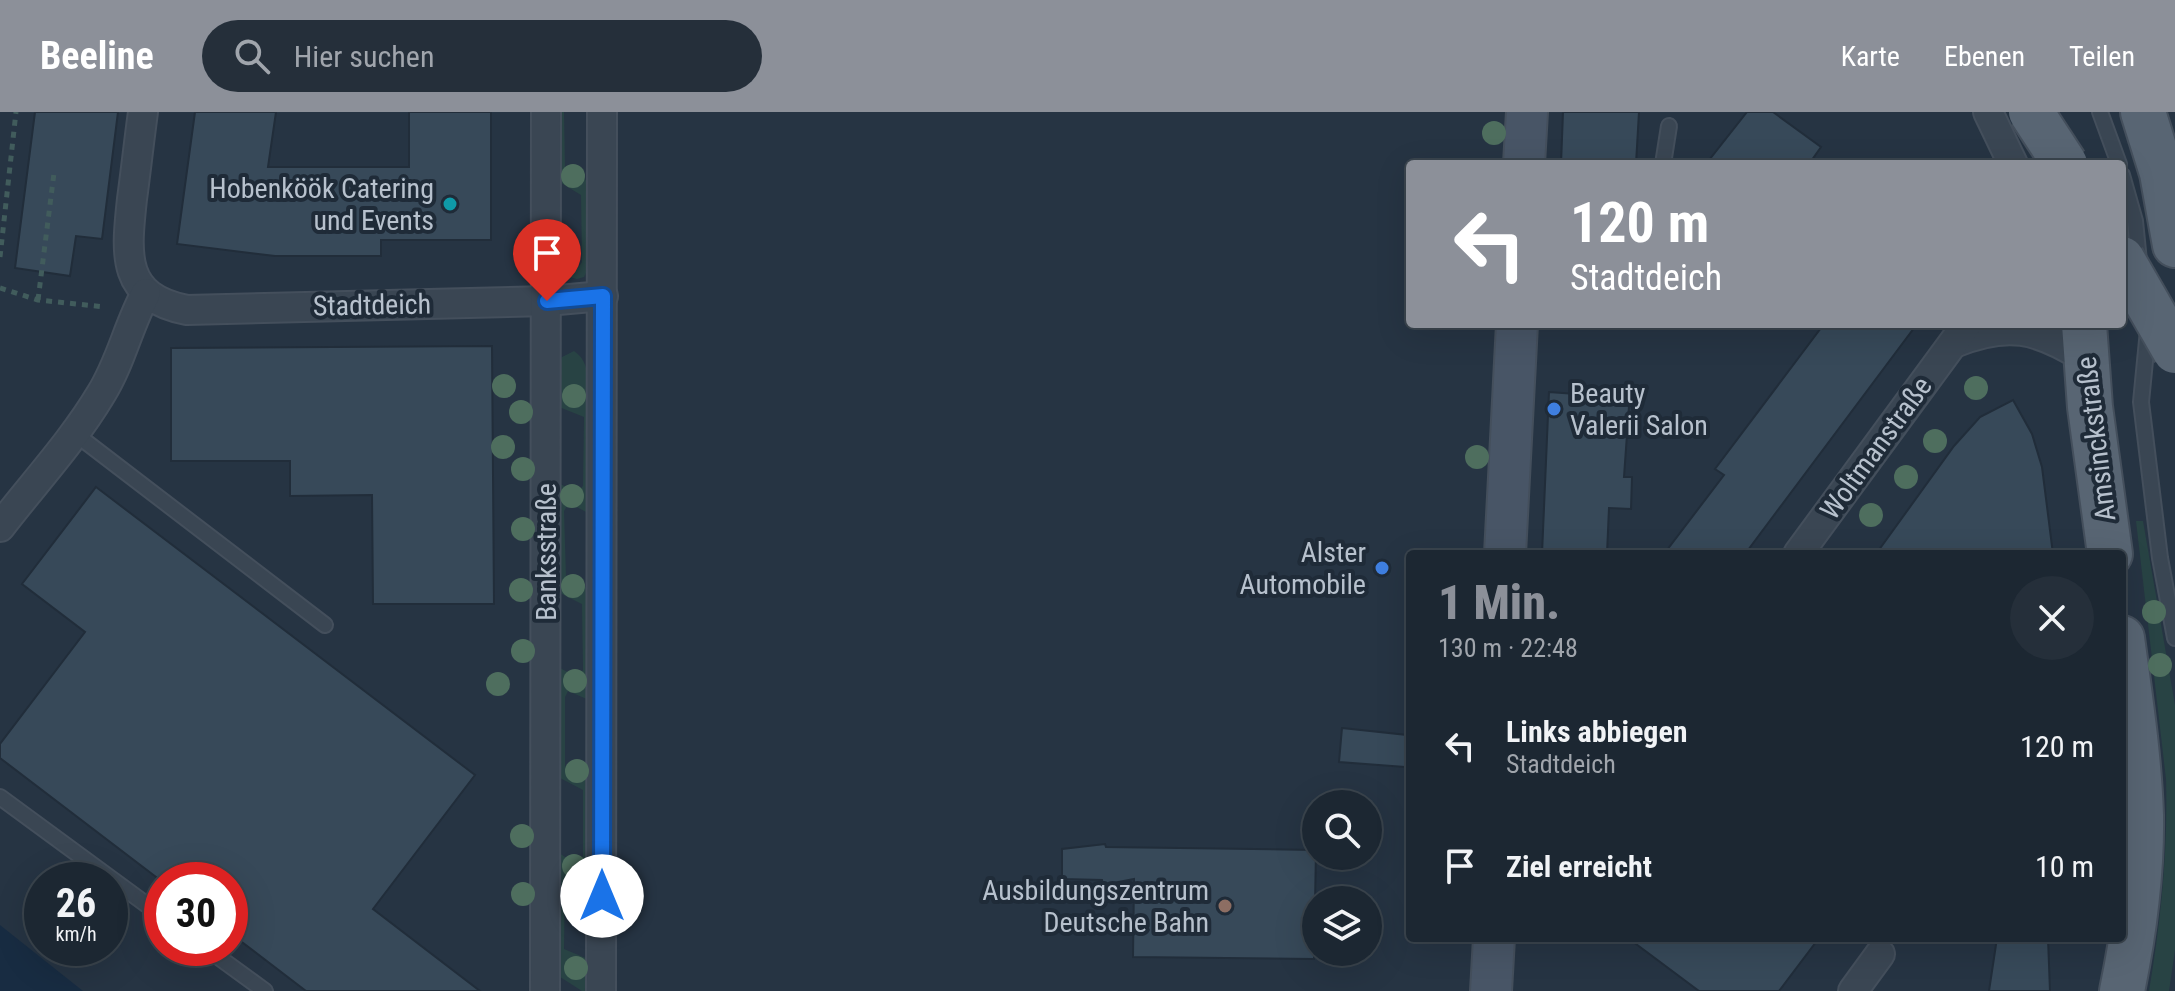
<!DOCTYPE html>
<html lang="de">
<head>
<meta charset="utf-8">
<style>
	:root { --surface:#1c2732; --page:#252f3a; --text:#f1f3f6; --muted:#a0a5ac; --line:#3a444d; --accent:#8c9099 }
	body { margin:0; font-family:"Roboto Condensed",sans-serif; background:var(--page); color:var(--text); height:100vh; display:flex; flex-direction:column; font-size:30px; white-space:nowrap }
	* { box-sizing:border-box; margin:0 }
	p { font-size:26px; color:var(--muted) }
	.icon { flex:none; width:44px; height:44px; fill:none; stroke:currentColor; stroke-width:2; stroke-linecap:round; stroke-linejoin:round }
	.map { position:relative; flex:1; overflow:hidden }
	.side { position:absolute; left:1406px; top:438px; width:720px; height:392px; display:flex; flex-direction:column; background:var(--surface); border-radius:8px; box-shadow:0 8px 32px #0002,0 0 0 2px var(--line) }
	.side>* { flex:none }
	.guide { position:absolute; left:1406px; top:48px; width:720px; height:168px; border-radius:8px; box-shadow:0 8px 32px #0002,0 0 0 2px var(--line); background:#8c9099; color:#fff; overflow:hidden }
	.controls { position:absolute; left:1302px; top:678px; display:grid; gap:16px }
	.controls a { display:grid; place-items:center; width:80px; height:80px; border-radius:50%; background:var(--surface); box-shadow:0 8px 32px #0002,0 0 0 2px var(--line); font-size:40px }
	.speed { position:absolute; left:24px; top:750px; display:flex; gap:16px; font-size:40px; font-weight:700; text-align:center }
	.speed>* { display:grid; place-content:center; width:104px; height:104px; border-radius:50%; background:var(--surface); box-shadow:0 8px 32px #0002,0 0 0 2px var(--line); line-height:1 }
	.speed small { font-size:20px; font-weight:400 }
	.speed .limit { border:12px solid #d22; background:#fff; color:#111 }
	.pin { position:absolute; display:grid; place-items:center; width:68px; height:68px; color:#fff; margin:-82px -34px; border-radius:50% 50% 50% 0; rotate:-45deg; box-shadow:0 0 8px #0007 }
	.pin .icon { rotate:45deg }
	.me { position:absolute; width:88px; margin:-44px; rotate:0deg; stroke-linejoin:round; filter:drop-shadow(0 0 6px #0008) }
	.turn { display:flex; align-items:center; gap:28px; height:168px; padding:0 32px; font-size:36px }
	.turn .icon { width:104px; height:104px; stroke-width:2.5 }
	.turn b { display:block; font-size:56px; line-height:68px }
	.round { display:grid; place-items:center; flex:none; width:84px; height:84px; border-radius:42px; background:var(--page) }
	.head { display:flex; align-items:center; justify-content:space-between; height:136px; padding:0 32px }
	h1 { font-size:48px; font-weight:800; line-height:60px; color:var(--accent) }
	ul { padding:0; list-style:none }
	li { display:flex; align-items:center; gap:24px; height:120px; padding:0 32px }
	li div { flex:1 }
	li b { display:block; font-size:30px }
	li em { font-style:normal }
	header { display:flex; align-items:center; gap:48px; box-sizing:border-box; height:112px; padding:0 40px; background:var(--accent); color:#fff }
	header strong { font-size:38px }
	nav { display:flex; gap:44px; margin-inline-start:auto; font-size:28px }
	.search { width:560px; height:72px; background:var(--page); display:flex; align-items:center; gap:20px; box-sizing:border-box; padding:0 28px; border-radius:44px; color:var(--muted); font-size:30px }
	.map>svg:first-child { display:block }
	.green { fill:#284344 }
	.water { fill:#182c42 }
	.building { fill:#374959; stroke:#212d3a; stroke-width:2 }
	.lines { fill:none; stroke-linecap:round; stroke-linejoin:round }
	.lane-casing { stroke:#444f5c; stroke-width:18 }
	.street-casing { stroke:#444f5c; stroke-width:32 }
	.secondary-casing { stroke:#444f5c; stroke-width:44 }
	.primary-casing { stroke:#444f5c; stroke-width:48 }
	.path { stroke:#415c5c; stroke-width:5; stroke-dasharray:6 6; stroke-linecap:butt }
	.lane { stroke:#3a4653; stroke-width:14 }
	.street { stroke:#3a4653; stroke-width:28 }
	.secondary { stroke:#485566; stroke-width:40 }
	.primary { stroke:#586573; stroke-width:44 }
	.primary-bridge-casing { stroke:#444f5c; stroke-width:48; stroke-linecap:butt }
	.primary-bridge { stroke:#586573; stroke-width:44 }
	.tree { fill:#4e6e5e }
	.route-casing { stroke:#114b97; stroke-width:20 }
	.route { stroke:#1a73e8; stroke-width:14 }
	.culture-dot { fill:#0f9aa8; stroke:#1f2b38; stroke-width:3 }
	.shop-dot { fill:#3f7fe0; stroke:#1f2b38; stroke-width:3 }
	.education-dot { fill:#8d6e63; stroke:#1f2b38; stroke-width:3 }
	.labels { text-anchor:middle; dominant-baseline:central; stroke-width:8; stroke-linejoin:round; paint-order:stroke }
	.poi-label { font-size:28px; fill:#b7c1cd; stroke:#1f2b38; text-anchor:end }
	.street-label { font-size:28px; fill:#b7c1cd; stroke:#1f2b38 }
</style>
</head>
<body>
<header>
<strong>Beeline</strong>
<div class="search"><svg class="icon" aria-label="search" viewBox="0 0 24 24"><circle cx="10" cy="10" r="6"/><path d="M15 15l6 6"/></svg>Hier suchen</div>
<nav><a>Karte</a><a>Ebenen</a><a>Teilen</a></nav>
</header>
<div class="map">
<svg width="2175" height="879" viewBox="0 0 2175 879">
	<rect width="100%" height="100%" fill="#263443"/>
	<g class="green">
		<path d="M557 0H564L565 55 589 70 588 157 584 165 577 167 562 163 558 156 559 144 578 156 582 150 581 83 558 69Z"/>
		<path d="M574 239C586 247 587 258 589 272L590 402 569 391 564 399 566 466 588 476 589 588 568 579 565 585V654L587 661 589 774 570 761 565 769 564 837 588 847V879H582L557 863 559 741 576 752 583 744V678L560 666V556L577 565 583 558 582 492 558 480V371L577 380 583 374 584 305 559 295V253L562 245Z"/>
		<path d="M2136 409H2143L2175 593V838L2169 879H2149C2161 808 2168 739 2166 667Z"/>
	</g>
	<path class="water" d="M0 813 83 879H0Z"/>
	<g class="building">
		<path d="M35 0H118L102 127 76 124 70 164 15 156Z"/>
		<path d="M195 0H276L268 55H409V0H491V128H381V144H275L177 132Z"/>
		<path d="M1563 0H1639L1636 52H1561Z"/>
		<path d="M1747 0H1773L1821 35 1809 52H1706Z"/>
		<path d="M1824 212H1917L1745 442H1664L1724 363 1715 357Z"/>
		<path d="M492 234 494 492H373L372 383 290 384V349H171V236Z"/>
		<path d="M1549 280 1603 284V292L1629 294 1624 365H1632L1631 397 1609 396 1607 442H1542Z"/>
		<path d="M2013 288 2032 322 2042 355 2053 442H1876L1954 334 1980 305Z"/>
		<path d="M96 375 475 663 373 797 480 879H306L230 821V768H160L0 646V632L85 520 22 472Z"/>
		<path d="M1342 616 1407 623 1405 655 1339 650Z"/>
		<path d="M1105 732 1106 735 1316 738 1314 847 1133 845 1134 767 1103 773 1102 768 1062 767V737Z"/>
		<path d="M1628 826H1819L1779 879H1699Z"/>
		<path d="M1997 826H2048L2050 879H1989Z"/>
	</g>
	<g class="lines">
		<defs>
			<g id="lane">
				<path d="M2100 0 2119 52"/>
				<path d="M1663 52 1669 14"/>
				<path d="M2122 63 2135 109 2139 149"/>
				<path d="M2148 218 2141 290 2160 446 2175 526"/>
				<path d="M73 320 325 513"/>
				<path d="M0 685 162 804"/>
				<path d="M206 836 265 879"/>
			</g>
			<g id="street">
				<path d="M143 0C139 29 136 58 132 87 126 143 121 185 187 198L547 189 603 184"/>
				<path d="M1988 0 2013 52"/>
				<path d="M1954 231C2008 209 2037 216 2085 246"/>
				<path d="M0 415C33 372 73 329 101 282 121 250 128 214 146 181"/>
				<path d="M1798 442 1967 212"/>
				<path d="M545 879 546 0"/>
				<path d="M601 879 602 0"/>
				<path d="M1853 879 1880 842"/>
			</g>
			<g id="secondary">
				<path d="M1524 52 1527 0"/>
				<path d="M1505 442 1517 212"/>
				<path d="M1491 879 1494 826"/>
			</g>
			<g id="primary">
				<path d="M2143 0 2162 61 2175 133"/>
				<path d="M2084 212 2090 295 2110 442"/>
				<path d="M2122 879C2134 821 2142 762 2141 703 2139 643 2130 585 2122 526"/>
			</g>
		</defs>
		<use href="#lane" class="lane-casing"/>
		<use href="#street" class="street-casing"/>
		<use href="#secondary" class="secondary-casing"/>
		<use href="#primary" class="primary-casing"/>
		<g class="path">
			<path d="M0 145 16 0"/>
			<path d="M0 176 38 188 105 195"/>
			<path d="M38 188 54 61"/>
		</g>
		<use href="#lane" class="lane"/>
		<use href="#street" class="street"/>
		<use href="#secondary" class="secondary"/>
		<use href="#primary" class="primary"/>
		<defs>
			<g id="primary-bridge">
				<path d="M2031 0 2065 52"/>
				<path d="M2122 147 2175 239"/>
			</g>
		</defs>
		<use href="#primary-bridge" class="primary-bridge-casing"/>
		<use href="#primary-bridge" class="primary-bridge"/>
	</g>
	<g class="tree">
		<circle cx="1494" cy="21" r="12"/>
		<circle cx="573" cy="64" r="12"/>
		<circle cx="504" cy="274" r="12"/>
		<circle cx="1976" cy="276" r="12"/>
		<circle cx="574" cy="284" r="12"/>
		<circle cx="521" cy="300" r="12"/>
		<circle cx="1935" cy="329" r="12"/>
		<circle cx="503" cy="335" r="12"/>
		<circle cx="1477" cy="345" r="12"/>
		<circle cx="523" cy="357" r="12"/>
		<circle cx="1906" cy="365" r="12"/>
		<circle cx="572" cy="384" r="12"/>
		<circle cx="1871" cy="403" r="12"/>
		<circle cx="523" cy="417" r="12"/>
		<circle cx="573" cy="474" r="12"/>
		<circle cx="521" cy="478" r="12"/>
		<circle cx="2154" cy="500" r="12"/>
		<circle cx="523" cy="539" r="12"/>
		<circle cx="2160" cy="553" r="12"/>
		<circle cx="575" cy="569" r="12"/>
		<circle cx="498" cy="572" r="12"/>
		<circle cx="577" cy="659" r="12"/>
		<circle cx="522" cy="724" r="12"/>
		<circle cx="574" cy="754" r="12"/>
		<circle cx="523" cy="782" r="12"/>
		<circle cx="576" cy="856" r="12"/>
	</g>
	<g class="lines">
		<defs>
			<path id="route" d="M547 189 603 184 602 784"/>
		</defs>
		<use href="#route" class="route-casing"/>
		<use href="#route" class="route"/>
	</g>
	<circle class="culture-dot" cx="450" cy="92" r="8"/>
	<g class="shop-dot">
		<circle cx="1554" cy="297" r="8"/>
		<circle cx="1382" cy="456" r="8"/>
	</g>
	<circle class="education-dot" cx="1225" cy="794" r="8"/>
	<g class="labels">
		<g class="poi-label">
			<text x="434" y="76">Hobenköök Catering<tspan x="434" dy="32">und Events</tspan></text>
			<text x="1570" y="281" text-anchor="start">Beauty<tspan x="1570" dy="32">Valerii Salon</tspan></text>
			<text x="1366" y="440">Alster<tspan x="1366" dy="32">Automobile</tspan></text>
			<text x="1209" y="778">Ausbildungszentrum<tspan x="1209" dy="32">Deutsche Bahn</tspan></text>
		</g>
		<g class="street-label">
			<text transform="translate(372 193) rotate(-1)">Stadtdeich</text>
			<text transform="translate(2096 327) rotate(-97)">Amsinckstraße</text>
			<text transform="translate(1876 336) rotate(-54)">Woltmanstraße</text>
			<text transform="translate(546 440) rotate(-90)">Banksstraße</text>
		</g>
	</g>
</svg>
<div class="controls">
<a><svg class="icon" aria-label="search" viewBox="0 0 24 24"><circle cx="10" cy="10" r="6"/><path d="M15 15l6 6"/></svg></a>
<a><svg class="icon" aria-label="layers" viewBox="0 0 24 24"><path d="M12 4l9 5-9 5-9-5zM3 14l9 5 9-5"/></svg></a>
</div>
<div class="speed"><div>26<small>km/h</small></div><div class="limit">30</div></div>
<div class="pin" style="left:547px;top:189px;background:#d93025"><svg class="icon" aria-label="arrive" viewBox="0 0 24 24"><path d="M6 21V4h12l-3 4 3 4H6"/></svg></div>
<svg class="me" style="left:602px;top:784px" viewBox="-20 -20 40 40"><circle r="19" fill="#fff"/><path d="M0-13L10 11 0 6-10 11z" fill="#1a73e8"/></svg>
<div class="guide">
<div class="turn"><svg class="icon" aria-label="left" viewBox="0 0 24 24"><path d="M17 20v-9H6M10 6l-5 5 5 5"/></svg><div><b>120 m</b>Stadtdeich</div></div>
</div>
<section class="side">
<div class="head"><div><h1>1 Min.</h1><p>130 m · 22:48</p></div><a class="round"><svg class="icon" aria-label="close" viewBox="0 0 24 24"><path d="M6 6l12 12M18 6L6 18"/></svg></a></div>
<ul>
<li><svg class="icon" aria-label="left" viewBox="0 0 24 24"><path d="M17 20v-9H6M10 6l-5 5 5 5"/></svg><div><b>Links abbiegen</b><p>Stadtdeich</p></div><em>120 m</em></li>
<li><svg class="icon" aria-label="arrive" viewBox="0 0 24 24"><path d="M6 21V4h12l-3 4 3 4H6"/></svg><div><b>Ziel erreicht</b></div><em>10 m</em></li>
</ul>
</section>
</div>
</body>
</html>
